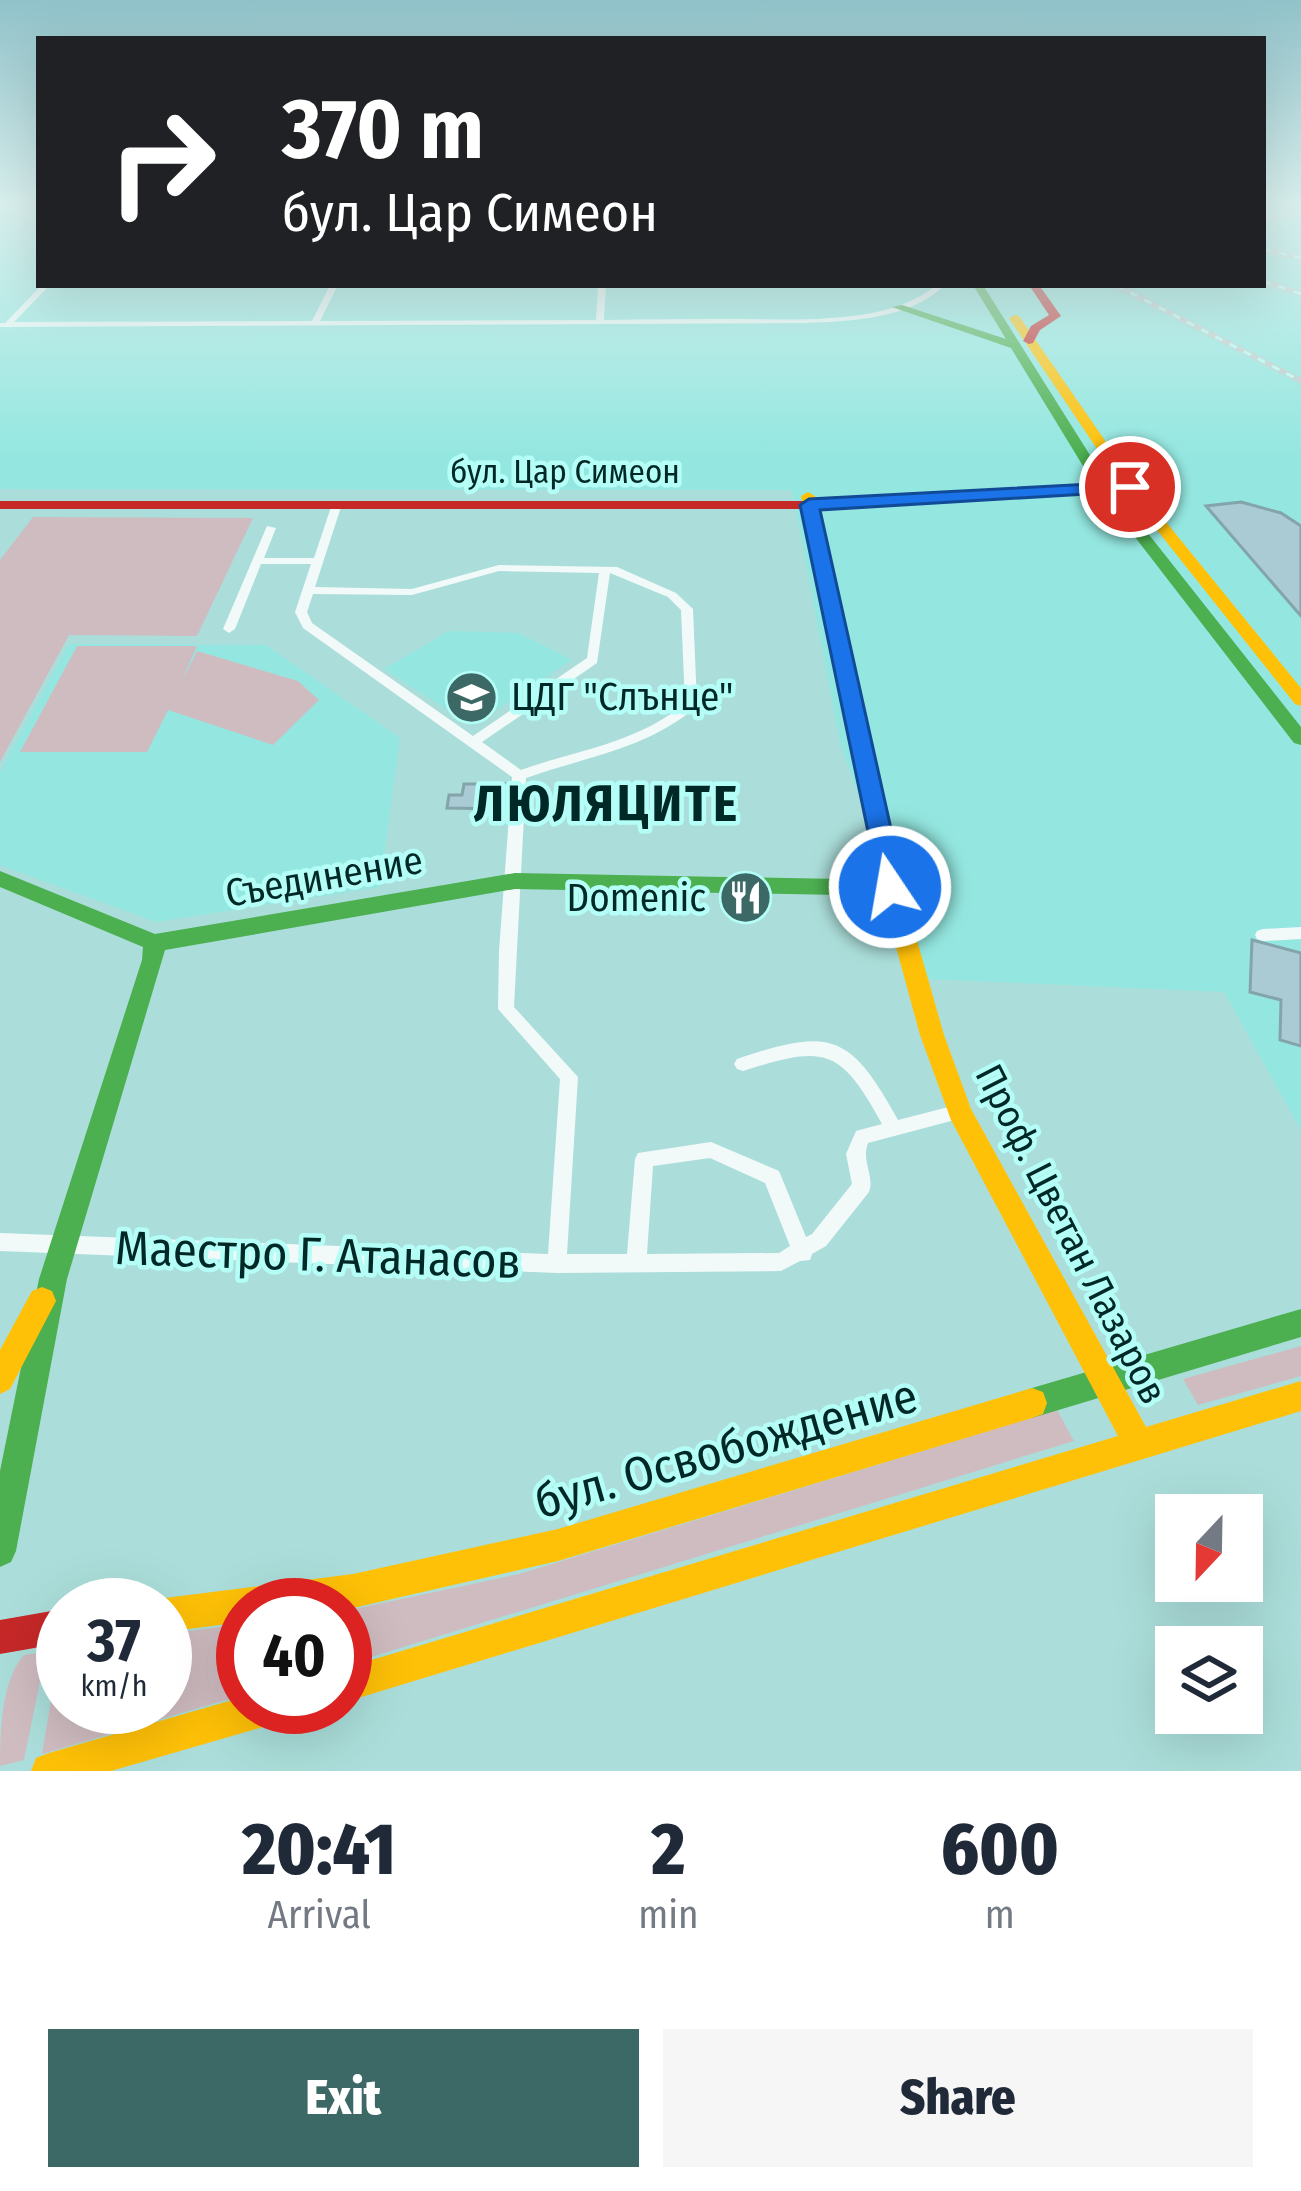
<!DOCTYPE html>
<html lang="en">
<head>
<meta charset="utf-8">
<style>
	:root { --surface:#fff; --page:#f6f6f7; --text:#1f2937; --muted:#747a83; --accent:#3c6865 }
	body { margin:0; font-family:"Fira Sans Condensed",sans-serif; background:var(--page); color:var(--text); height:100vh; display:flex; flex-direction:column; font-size:45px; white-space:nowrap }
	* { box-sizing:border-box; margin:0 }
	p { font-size:39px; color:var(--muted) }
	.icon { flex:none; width:66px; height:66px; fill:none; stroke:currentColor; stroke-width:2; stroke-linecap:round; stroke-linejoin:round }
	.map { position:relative; height:1771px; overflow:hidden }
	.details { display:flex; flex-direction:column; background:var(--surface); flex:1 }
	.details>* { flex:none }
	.top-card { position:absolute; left:36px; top:36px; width:1230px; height:252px; border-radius:0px; box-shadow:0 12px 48px #0002; background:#202124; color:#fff; overflow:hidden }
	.needle { width:78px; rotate:202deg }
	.tools { position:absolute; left:1155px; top:1494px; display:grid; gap:24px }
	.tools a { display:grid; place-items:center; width:108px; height:108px; border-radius:0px; background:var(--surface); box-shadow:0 12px 48px #0002; font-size:60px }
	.speed { position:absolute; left:36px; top:1578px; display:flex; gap:24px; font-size:60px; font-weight:700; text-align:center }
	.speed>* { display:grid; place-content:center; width:156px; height:156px; border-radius:50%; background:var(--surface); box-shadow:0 12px 48px #0002; line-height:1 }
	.speed small { font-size:30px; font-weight:400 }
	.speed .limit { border:18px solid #d22; background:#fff; color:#111 }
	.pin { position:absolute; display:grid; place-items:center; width:102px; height:102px; color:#fff; margin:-51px; border:6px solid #fff; border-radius:50%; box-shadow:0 3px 12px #0007 }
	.me { position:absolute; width:132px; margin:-66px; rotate:348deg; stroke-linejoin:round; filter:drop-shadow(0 0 9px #0008) }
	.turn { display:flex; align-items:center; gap:42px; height:252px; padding:0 48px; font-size:54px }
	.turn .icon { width:156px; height:156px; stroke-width:2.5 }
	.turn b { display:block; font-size:84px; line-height:102px }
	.eta { display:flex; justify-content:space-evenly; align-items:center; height:204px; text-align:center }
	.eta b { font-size:72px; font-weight:800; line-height:84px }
	.cta { display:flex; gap:24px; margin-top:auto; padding:24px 48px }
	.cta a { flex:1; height:138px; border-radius:0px; background:var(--accent); color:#fff; font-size:48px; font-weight:800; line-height:138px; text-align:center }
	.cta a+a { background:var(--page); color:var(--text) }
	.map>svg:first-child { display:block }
	.built { fill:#94e7e0 }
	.green { fill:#cfbcc1 }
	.building { fill:#aacbd3; stroke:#83a4ab; stroke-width:3 }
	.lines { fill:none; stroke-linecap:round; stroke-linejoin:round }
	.street { fill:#f2faf9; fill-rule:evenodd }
	.fast { fill:#4caf50; fill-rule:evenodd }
	.slow { fill:#ffc107; fill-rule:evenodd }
	.jam { fill:#c62828; fill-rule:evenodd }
	.rail-casing { stroke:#bfcfcd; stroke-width:6 }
	.rail { stroke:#b4fef7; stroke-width:3; stroke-dasharray:8; stroke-linecap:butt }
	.route { fill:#1a73e8; stroke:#114b97; stroke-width:3 }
	.labels { text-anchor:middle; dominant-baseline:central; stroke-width:9; stroke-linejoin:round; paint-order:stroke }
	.far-street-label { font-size:33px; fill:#002826; stroke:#b4fef7 }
	.poi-label { font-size:39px; fill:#002826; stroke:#b4fef7; text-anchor:start }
	.street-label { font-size:39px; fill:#002826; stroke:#b4fef7 }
	.near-street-label { font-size:48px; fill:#002826; stroke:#b4fef7 }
	.district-label { font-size:51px; font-weight:bold; letter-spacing:3px; fill:#002826; stroke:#b4fef7 }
</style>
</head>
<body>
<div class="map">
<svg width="1301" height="1771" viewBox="0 0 1301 1771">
	<rect width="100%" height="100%" fill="#abdeda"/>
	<g class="built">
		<path d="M0 207H39V285H1263V207H1301V1130L1224 992 928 979 900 916 840 743 792 490 0 489Z"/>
		<path d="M449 631 518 633 572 660 472 726 384 669Z"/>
		<path d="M69 644 266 645 400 738 380 887 156 922 0 865V772Z"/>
	</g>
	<g class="green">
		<path d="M33 517 253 518 197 636 69 635 0 762V560Z"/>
		<path d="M77 646H197L181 683 197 651 298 681 319 700 273 745 168 710 147 752H20Z"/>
		<path d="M1301 1346V1376L1198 1405 1183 1379Z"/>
		<path d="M1057 1410 1074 1441 345 1665V1611L519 1574Z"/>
		<path d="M243 1624V1695L42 1754 60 1647 63 1707H165V1634Z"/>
		<path d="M46 1652 24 1760 0 1766C0 1732 1 1681 24 1655Z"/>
	</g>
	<g class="building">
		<path d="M1241 502 1281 513 1301 526V616L1206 506Z"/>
		<path d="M464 784H507L505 809 447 808 449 795H462Z"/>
		<path d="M1252 940 1301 953V1046L1280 1040 1281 1000 1250 992Z"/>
	</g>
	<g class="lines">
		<g class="street">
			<path d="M42 285H50L14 322 312 321 330 285H338L320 321 596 320 598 285H606L604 320C648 319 692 319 736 319 795 319 889 326 936 285H945C910 319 852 321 806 323L0 327V323H5Z"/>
			<path d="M337 501 342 504 315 587 412 589 499 565 617 567 676 593 693 609 697 704 696 707C647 749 585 757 526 778L514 1007 578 1077 567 1254H627L635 1159 638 1153 711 1142 779 1171 806 1237 812 1234 852 1184 846 1154 856 1131 882 1124C840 1047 825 1045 743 1071L737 1069 734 1064 737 1059C831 1027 850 1033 898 1120L960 1104 966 1107 969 1112 966 1117 868 1143C861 1162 875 1176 869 1192L826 1246 812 1254 810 1260 800 1261 781 1271 557 1273 0 1251V1233L548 1254 560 1079 498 1009 499 951 512 777 303 628 295 612 311 564H261L235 629 229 633 223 629 267 526 276 528 264 558H314L332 504ZM499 571 599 573 587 658 473 736 312 623 307 612 313 594 412 595ZM610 573 668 597 681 610 685 703C638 743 577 750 521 770L482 742 597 663ZM710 1158 765 1183 790 1246 779 1253 647 1254 653 1166Z"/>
			<path d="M1301 927V939L1263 941 1257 939 1255 935 1257 931 1263 929Z"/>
		</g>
		<g class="fast">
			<path d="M973 285H983L1105 479 1301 727V745L1294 743 1094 484 1011 348 892 307 902 305 1006 339Z"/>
			<path d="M0 871 155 934 515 873 891 880 902 888 891 896 515 889 165 950 67 1279 16 1551 11 1562 0 1567V1471L39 1279 142 960 143 947 0 887Z"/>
			<path d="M1301 1309V1337L1032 1418 1021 1414 1017 1403 1021 1392 1032 1388Z"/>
		</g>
		<g class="slow">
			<path d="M1015 315 1019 316 1135 484 1301 688V706L1295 704 1126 491 971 499 969 496 976 492 1120 483 1009 318Z"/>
			<path d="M808 492 815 496 902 888 944 1035 971 1109 1146 1427 1301 1381V1411L345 1702V1668L1118 1436 951 1120 920 1035 880 888 801 496Z"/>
			<path d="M42 1287 52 1291 56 1301 10 1389 0 1394V1350L32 1291Z"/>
			<path d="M1032 1388 1043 1392 1047 1403 1043 1414 1032 1418 558 1561 353 1608 243 1605V1622L165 1632V1605H152L165 1598 353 1574 558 1529Z"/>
			<path d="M243 1697V1707H288L282 1719 270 1725 111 1771H31L36 1758 49 1753Z"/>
		</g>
		<g class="jam">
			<path d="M1029 285H1039L1061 316 1040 330 1033 343 1029 344 1023 341 1031 326 1049 315Z"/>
			<path d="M976 492 983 496 981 499 809 509H0V501H809Z"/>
			<path d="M63 1609V1643L0 1654V1620Z"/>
		</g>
		<defs>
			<g id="rail">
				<path d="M1263 218 1301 213"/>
				<path d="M1263 249 1301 258"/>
				<path d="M1263 281 1301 294"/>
				<path d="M1116 285 1301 381"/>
			</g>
		</defs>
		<use href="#rail" class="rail-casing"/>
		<use href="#rail" class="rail"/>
	</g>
	<linearGradient id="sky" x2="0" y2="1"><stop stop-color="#90c2c9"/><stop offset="0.45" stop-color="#d9f0ee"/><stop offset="1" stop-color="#d9f0ee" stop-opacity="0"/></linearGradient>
	<rect width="1301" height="455" fill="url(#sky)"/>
	<path class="route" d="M1130 482 1136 483V491L820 510 904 887 890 897 881 894 800 505 809 499Z"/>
	<defs>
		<symbol id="school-disc" viewBox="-11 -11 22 22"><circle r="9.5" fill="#3c6865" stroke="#b4fef7"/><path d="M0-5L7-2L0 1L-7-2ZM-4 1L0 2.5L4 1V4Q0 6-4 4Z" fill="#fff"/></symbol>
		<symbol id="restaurant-disc" viewBox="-11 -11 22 22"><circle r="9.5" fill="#3c6865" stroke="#b4fef7"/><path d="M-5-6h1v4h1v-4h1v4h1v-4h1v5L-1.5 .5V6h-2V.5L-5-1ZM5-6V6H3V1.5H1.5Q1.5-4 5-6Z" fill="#fff"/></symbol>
	</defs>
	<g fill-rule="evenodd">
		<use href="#school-disc" x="442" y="668" width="59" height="59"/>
		<use href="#restaurant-disc" x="716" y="868" width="59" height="59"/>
	</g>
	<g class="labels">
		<g class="far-street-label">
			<text x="565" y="472">бул. Цар Симеон</text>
		</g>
		<g class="poi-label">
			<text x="511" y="697">ЦДГ "Слънце"</text>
			<text x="706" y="898" text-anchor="end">Domenic</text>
		</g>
		<g class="street-label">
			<text transform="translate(324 877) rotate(-10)">Съединение</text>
			<text transform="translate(1071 1234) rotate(63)">Проф. Цветан Лазаров</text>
		</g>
		<g class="near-street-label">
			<text transform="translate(318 1255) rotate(2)">Маестро Г. Атанасов</text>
			<text transform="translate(726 1449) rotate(-16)">бул. Освобождение</text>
		</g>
		<g class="district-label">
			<text x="607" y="804">ЛЮЛЯЦИТЕ</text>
		</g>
	</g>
</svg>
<div class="tools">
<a><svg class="needle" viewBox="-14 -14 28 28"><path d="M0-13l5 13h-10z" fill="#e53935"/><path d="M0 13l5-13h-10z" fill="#747a83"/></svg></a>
<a><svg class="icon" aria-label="layers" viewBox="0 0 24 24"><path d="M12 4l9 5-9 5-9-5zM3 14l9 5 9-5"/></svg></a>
</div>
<div class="speed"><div>37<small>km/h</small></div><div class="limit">40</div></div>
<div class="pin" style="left:1130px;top:487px;background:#d93025"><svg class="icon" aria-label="arrive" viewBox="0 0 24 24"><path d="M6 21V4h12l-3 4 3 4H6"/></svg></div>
<svg class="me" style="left:890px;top:887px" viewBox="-20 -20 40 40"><circle r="17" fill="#1a73e8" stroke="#fff" stroke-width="3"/><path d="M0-11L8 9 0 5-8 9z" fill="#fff"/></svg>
<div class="top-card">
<div class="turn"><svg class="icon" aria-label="right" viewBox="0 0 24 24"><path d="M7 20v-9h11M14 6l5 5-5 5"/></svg><div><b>370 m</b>бул. Цар Симеон</div></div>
</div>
</div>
<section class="details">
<div class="eta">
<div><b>20:41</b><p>Arrival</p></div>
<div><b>2</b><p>min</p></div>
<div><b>600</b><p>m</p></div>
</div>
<div class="cta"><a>Exit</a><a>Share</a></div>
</section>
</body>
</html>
